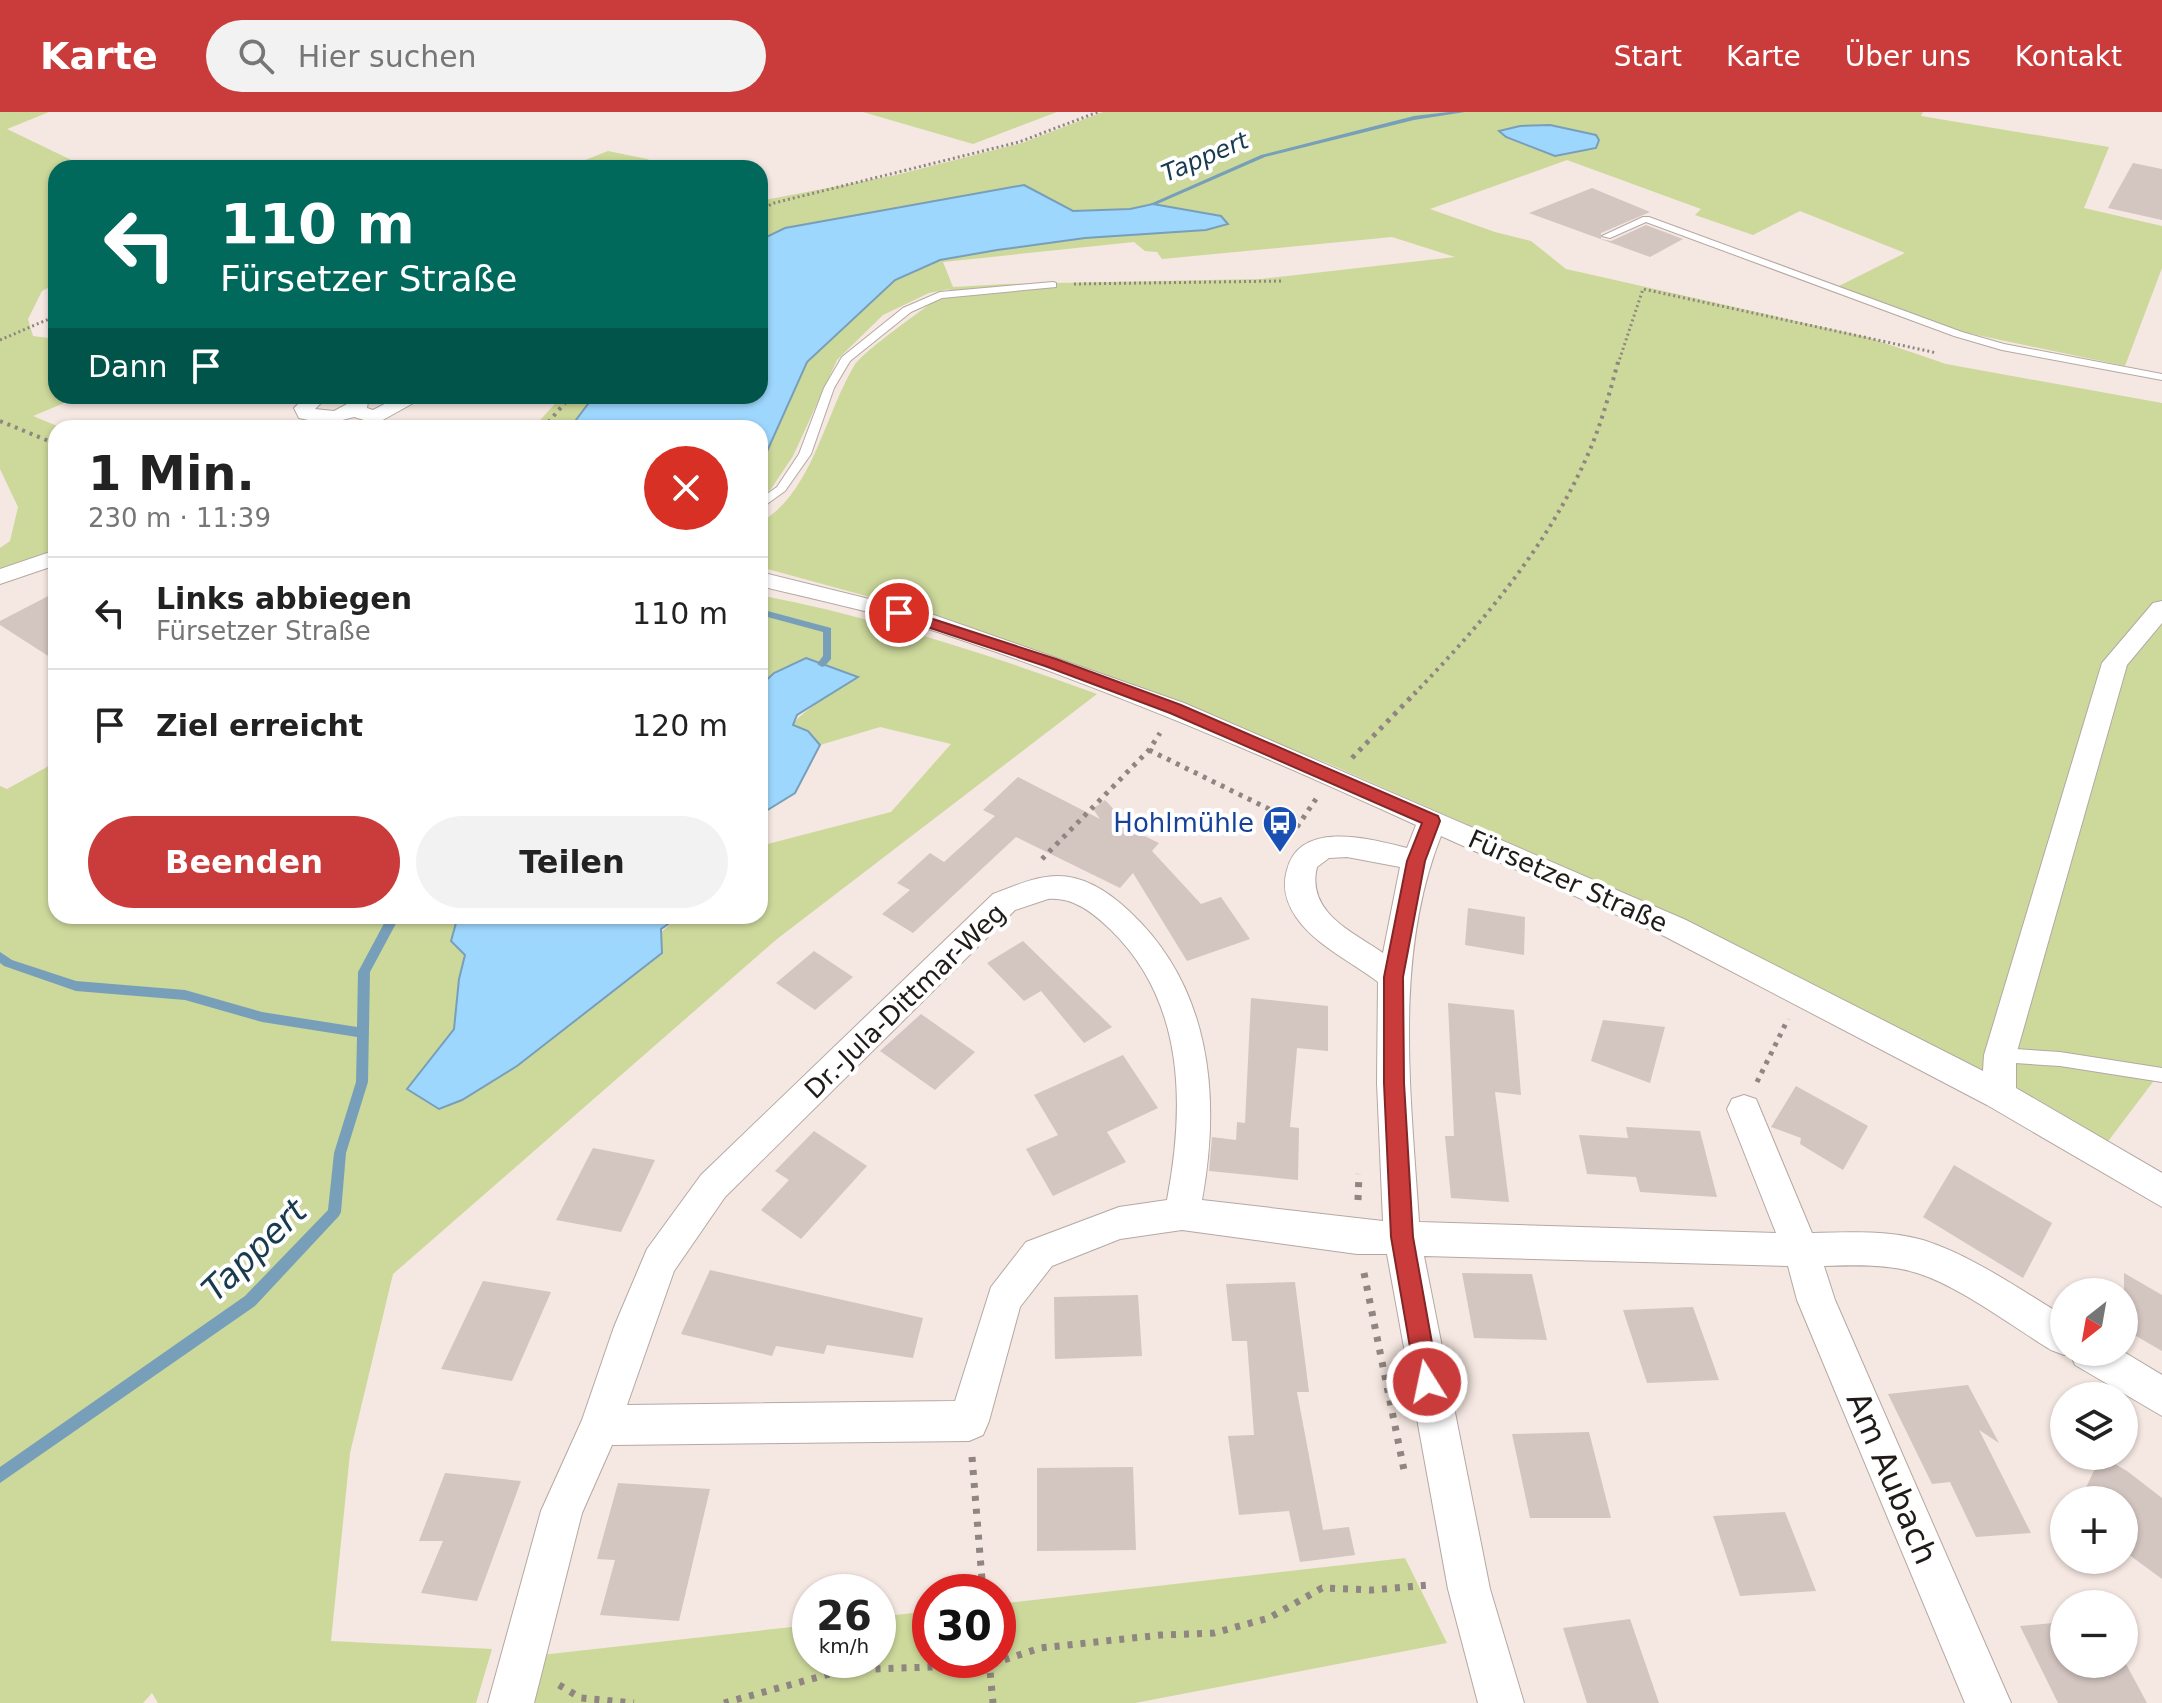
<!DOCTYPE html>
<html lang="de">
<head>
<meta charset="utf-8">
<style>
	:root { --surface:#fff; --page:#f2f2f2; --text:#222; --muted:#767676; --line:#e0e0e0; --accent:#ca3b3b }
	body { margin:0; font-family:"DejaVu Sans",sans-serif; background:var(--page); color:var(--text); height:100vh; display:flex; flex-direction:column; font-size:30px; white-space:nowrap }
	* { box-sizing:border-box; margin:0 }
	p { font-size:26px; color:var(--muted) }
	.icon { flex:none; width:44px; height:44px; fill:none; stroke:currentColor; stroke-width:2; stroke-linecap:round; stroke-linejoin:round }
	.map { position:relative; flex:1; overflow:hidden }
	.sheet { position:absolute; left:48px; top:308px; width:720px; height:504px; display:flex; flex-direction:column; background:var(--surface); border-radius:24px; box-shadow:0 2px 6px #0004 }
	.sheet>* { flex:none }
	.top-card { position:absolute; left:48px; top:48px; width:720px; height:244px; border-radius:24px; box-shadow:0 2px 6px #0004; background:#00695c; color:#fff; overflow:hidden }
	.needle { width:52px; rotate:211deg }
	.tools { position:absolute; left:2050px; top:1166px; display:grid; gap:16px }
	.tools a { display:grid; place-items:center; width:88px; height:88px; border-radius:50%; background:var(--surface); box-shadow:0 2px 6px #0004; font-size:40px }
	.speed { position:absolute; left:792px; top:1462px; display:flex; gap:16px; font-size:40px; font-weight:700; text-align:center }
	.speed>* { display:grid; place-content:center; width:104px; height:104px; border-radius:50%; background:var(--surface); box-shadow:0 2px 6px #0004; line-height:1 }
	.speed small { font-size:20px; font-weight:400 }
	.speed .limit { border:12px solid #d22; background:#fff; color:#111 }
	.pin { position:absolute; display:grid; place-items:center; width:68px; height:68px; color:#fff; margin:-34px; border:4px solid #fff; border-radius:50%; box-shadow:0 2px 8px #0007 }
	.me { position:absolute; width:88px; margin:-44px; rotate:350deg; stroke-linejoin:round; filter:drop-shadow(0 0 6px #0008) }
	.turn { display:flex; align-items:center; gap:28px; height:168px; padding:0 40px; font-size:36px }
	.turn .icon { width:104px; height:104px; stroke-width:2.5 }
	.turn b { display:block; font-size:56px; line-height:68px }
	.then { display:flex; align-items:center; height:76px; padding:0 40px; background:#0003; gap:16px; font-size:30px }
	.round { display:grid; place-items:center; flex:none; width:84px; height:84px; border-radius:42px; background:var(--page) }
	.summary { display:flex; align-items:center; justify-content:space-between; height:136px; padding:0 40px }
	h1 { font-size:48px; font-weight:700; line-height:60px }
	.primary-button { display:flex; gap:16px; margin-top:auto; padding:16px 40px }
	.primary-button a { flex:1; height:92px; border-radius:48px; background:var(--accent); color:#fff; font-size:32px; font-weight:700; line-height:92px; text-align:center }
	.primary-button a+a { background:var(--page); color:var(--text) }
	ul { padding:0; list-style:none }
	li { display:flex; align-items:center; gap:24px; height:112px; padding:0 40px; border-top:2px solid var(--line) }
	li div { flex:1 }
	li b { display:block; font-size:30px }
	li em { font-style:normal }
	header { display:flex; align-items:center; gap:48px; box-sizing:border-box; height:112px; padding:0 40px; background:var(--accent); color:#fff }
	header strong { font-size:38px }
	nav { display:flex; gap:44px; margin-inline-start:auto; font-size:28px }
	.search { width:560px; height:72px; background:var(--page); display:flex; align-items:center; gap:20px; box-sizing:border-box; padding:0 28px; border-radius:44px; color:var(--muted); font-size:30px }
	.map>svg:first-child { display:block }
	.green { fill:#cdd89b; fill-rule:evenodd }
	.water { fill:#9ed7fe; stroke:#789fb9; stroke-width:2 }
	.lines { fill:none; stroke-linecap:round; stroke-linejoin:round }
	.stream { fill:#789fb9; fill-rule:evenodd }
	.building { fill:#d3c5c0 }
	.lane-casing { stroke:#b5a8a2; stroke-width:2 }
	.street-casing { stroke:#b5a8a2; stroke-width:2 }
	.path-far3 { stroke:#8f8581; stroke-width:3; stroke-dasharray:2 3; stroke-linecap:butt }
	.path-far2 { stroke:#8f8581; stroke-width:4; stroke-dasharray:3 5; stroke-linecap:butt }
	.path-far1 { stroke:#8f8581; stroke-width:5; stroke-dasharray:4 6; stroke-linecap:butt }
	.path { stroke:#8f8581; stroke-width:7; stroke-dasharray:5 8; stroke-linecap:butt }
	.lane { fill:#fff; fill-rule:evenodd }
	.street { fill:#fff; fill-rule:evenodd }
	.route { fill:#ca3b3b; stroke:#832626; stroke-width:2 }
	.labels { text-anchor:middle; dominant-baseline:central; stroke-width:8; stroke-linejoin:round; paint-order:stroke }
	.far-water-label { font-size:24px; font-style:italic; fill:#1a3a4e; stroke:#fff }
	.transit-label { font-size:26px; fill:#164399; stroke:#fff; text-anchor:end }
	.street-label { font-size:26px; fill:#201b19; stroke:#fff }
	.near-street-label { font-size:32px; fill:#201b19; stroke:#fff }
	.near-water-label { font-size:34px; font-style:italic; fill:#1a3a4e; stroke:#fff }
</style>
</head>
<body>
<header>
<strong>Karte</strong>
<div class="search"><svg class="icon" aria-label="search" viewBox="0 0 24 24"><circle cx="10" cy="10" r="6"/><path d="M15 15l6 6"/></svg>Hier suchen</div>
<nav><a>Start</a><a>Karte</a><a>Über uns</a><a>Kontakt</a></nav>
</header>
<div class="map">
<svg width="2162" height="1591" viewBox="0 0 2162 1591">
	<rect width="100%" height="100%" fill="#f5e7e1"/>
	<g class="green">
		<path d="M0 0H49L7 17 88 56H56V172L42 179 28 207 33 224 56 227V284H81L33 304 62 316H56V442L0 464V436L10 429 18 395 0 357Z"/>
		<path d="M863 0H1057L973 32Z"/>
		<path d="M1103 0H1923L1921 4 2109 35 2084 96 2162 114V156L2125 254 1953 218 1839 174 1905 141 1800 99 1753 123 1695 103 1701 97 1567 48 1430 97 1495 120 1531 129 1566 157 1867 225 1946 252 2162 291V958L2106 1032 1618 779 1327 651 943 505 760 455V410C811 384 826 300 854 254 865 237 930 193 950 177L929 181 883 203 837 248 793 344 771 377 760 386V355L807 250 895 168 940 148 997 138 1085 126 1206 118 1227 112 1221 104 1153 92 1130 97 1073 99 1024 73 785 116 760 128V89L896 63 1022 31ZM1550 13 1596 22 1555 44 1525 33ZM1392 125 1455 145 1261 167 1006 172 953 175 943 150 1134 130 1145 139 1157 140 1162 147Z"/>
		<path d="M608 39 647 47 669 56H565Z"/>
		<path d="M562 284H594L570 316H533Z"/>
		<path d="M760 483C875 505 987 542 1097 582L777 827 393 1162 350 1341 331 1529 492 1537 476 1591H158L152 1581 143 1591H0V674L7 677 56 650V804H458L451 829 465 842 459 867 454 917 407 977 462 988 488 970 680 804H760V734L891 700 951 632 880 615 820 633 808 619 793 613C800 599 842 576 857 565L774 561 760 574Z"/>
		<path d="M1405 1446 1447 1531 1135 1591H531L541 1543 810 1513V1548H878V1505L930 1499V1548H998V1492Z"/>
	</g>
	<g class="water">
		<path d="M1550 13 1596 23 1599 28 1596 36 1555 44 1506 25 1499 19 1520 14Z"/>
		<path d="M1024 73 1073 99 1130 97 1153 92 1221 104 1228 112 1206 118 1085 126 997 138 940 148 895 168 807 250 760 355V316H570L594 284H760V128L785 116Z"/>
		<path d="M806 546 858 565 797 603 793 613 808 619 820 633 795 681 766 699 760 697V574L774 561Z"/>
		<path d="M458 804H680L661 817 662 841 517 954 462 988 439 997 407 977 454 917 459 867 465 843 451 829Z"/>
	</g>
	<g class="lines">
		<g class="stream">
			<path d="M1449 0H1465L1414 8 1265 45 1155 93 1150 92 1261 43 1414 4Z"/>
			<path d="M760 497 831 516V547L825 554 822 555 817 552 823 544V520L760 503Z"/>
			<path d="M388 804H400L370 860 368 970 346 1041 341 1100 339 1104 255 1194 0 1371V1355L245 1184 328 1098 334 1041 356 970 357 925 262 910 185 888 76 879 4 854 0 851V840L12 848 76 869 185 878 262 900 357 915 358 860Z"/>
		</g>
	</g>
	<g class="building">
		<path d="M2133 51 2162 57V108L2108 96Z"/>
		<path d="M1592 76 1650 100 1601 121V127L1611 129 1646 113 1683 127 1650 145 1529 101Z"/>
		<path d="M56 480V549L0 513V509Z"/>
		<path d="M1018 665 1100 707 1093 697 1105 688 1134 719 1159 731 1152 739 1201 792 1221 785 1250 827 1187 849 1133 761 1120 776 1016 725 913 821 882 802 910 778 897 771 930 741 944 750 995 704 983 698Z"/>
		<path d="M1468 796 1525 805 1524 843 1465 833Z"/>
		<path d="M1023 829 1061 866 1112 915 1084 931 1041 879 1024 889 987 851Z"/>
		<path d="M814 839 853 865 815 898 776 871Z"/>
		<path d="M1251 886 1328 894V939L1297 936 1290 1015 1299 1016 1298 1068 1209 1059 1212 1025 1236 1028 1237 1010 1245 1011Z"/>
		<path d="M1448 891 1514 898 1521 983 1495 980 1509 1090 1451 1086 1445 1024H1454Z"/>
		<path d="M921 902 975 940 935 978 880 939Z"/>
		<path d="M1603 908 1665 915 1650 971 1591 949Z"/>
		<path d="M1123 943 1158 996 1107 1020 1126 1050 1053 1084 1026 1037 1058 1023 1034 983Z"/>
		<path d="M1796 974 1868 1014 1843 1058 1800 1032 1801 1026 1771 1015Z"/>
		<path d="M1626 1015 1700 1019 1717 1085 1640 1080 1636 1065 1587 1062 1579 1023 1628 1026Z"/>
		<path d="M814 1019 867 1054 801 1127 761 1098 789 1068 775 1059Z"/>
		<path d="M593 1036 655 1048 621 1120 556 1108Z"/>
		<path d="M1954 1053 2052 1111 2023 1166 1923 1105Z"/>
		<path d="M710 1158 923 1206 913 1246 827 1233 824 1242 776 1234 772 1244 681 1222Z"/>
		<path d="M1462 1161 1532 1162 1547 1228 1474 1226Z"/>
		<path d="M2124 1161 2162 1183V1239L2124 1217Z"/>
		<path d="M483 1169 551 1180 512 1269 441 1257Z"/>
		<path d="M1295 1170 1309 1280H1297L1323 1418 1349 1415 1355 1443 1300 1450 1289 1399 1239 1403 1228 1324 1254 1323 1247 1229H1232L1226 1172Z"/>
		<path d="M1138 1183 1142 1244 1055 1247 1054 1185Z"/>
		<path d="M1693 1195 1719 1268 1647 1271 1623 1198Z"/>
		<path d="M1968 1273 1999 1331 1979 1318 2031 1421 1976 1425 1950 1370 1932 1372 1888 1282Z"/>
		<path d="M1589 1320 1611 1406H1530L1512 1322Z"/>
		<path d="M2101 1344 2127 1359 2162 1386V1467L2124 1439V1388H2080Z"/>
		<path d="M1133 1355 1136 1438 1037 1439V1356Z"/>
		<path d="M445 1361 521 1369 477 1489 421 1481 443 1429H419Z"/>
		<path d="M618 1371 710 1377 679 1509 600 1503 615 1448 597 1447Z"/>
		<path d="M1785 1400 1816 1479 1740 1484 1713 1404Z"/>
		<path d="M1630 1507 1659 1591H1587L1563 1516Z"/>
		<path d="M2064 1510V1552H2126L2147 1591H2058L2020 1514Z"/>
	</g>
	<g class="lines">
		<defs>
			<g id="lane">
				<path d="M1643 105H1649L1962 220 2004 232 2162 262V268L2002 238 1954 224 1646 110 1610 126 1602 124Z"/>
				<path d="M1053 170 1056 171V175L942 186 911 200 850 249 834 276 811 342 785 379 760 397V387L777 375 799 342 824 276 842 245 903 196 940 180Z"/>
				<path d="M2000 936 2060 940 2162 956V970L2060 954 2000 950 1994 948 1991 943 1994 938Z"/>
			</g>
			<g id="street">
				<path d="M306 284H328L315 297 334 299 347 292 349 284H369L367 296 373 298 400 284H426L381 309 374 311 354 305 327 312 299 306 294 296Z"/>
				<path d="M56 438V453L0 472V457Z"/>
				<path d="M760 460 934 503 1184 591 1686 808 1983 959 1984 943 2102 551 2153 491 2162 489V511L2127 553 2016 943V976L2162 1061V1095L1987 993 1664 824 1441 724C1393 845 1411 983 1419 1110L1776 1121 1727 997 1732 987 1744 983 1756 987 1812 1121C1848 1120 1888 1118 1923 1128 1973 1144 2019 1177 2064 1204V1240H2124L2162 1263V1304L2075 1253 2070 1241 2064 1243 2051 1238C2010 1213 1961 1175 1917 1161 1888 1152 1853 1153 1824 1154L1835 1188 2011 1591H1965L1797 1188 1788 1154 1424 1144 1490 1477 1524 1591H1478L1448 1477 1387 1142H1357L1182 1118 1120 1127 1052 1154 1020 1195 989 1309 983 1323 969 1329 612 1333 582 1401 534 1591H488L541 1399 582 1308 614 1215 647 1137 701 1063 993 782C1014 774 1036 764 1058 764 1085 764 1110 781 1129 799 1211 875 1221 984 1202 1088L1383 1109 1377 971 1378 870C1352 850 1315 833 1296 805 1286 790 1282 775 1287 758 1300 707 1371 727 1407 736L1416 713C1254 639 1090 569 919 514 867 498 813 487 760 474ZM1347 745 1400 755 1383 841C1351 819 1306 800 1317 755L1329 746ZM1048 787C1074 785 1093 801 1111 818 1185 890 1185 994 1167 1088L1119 1095 1026 1130 991 1175 955 1289 627 1293 674 1159 725 1085 1015 798Z"/>
			</g>
		</defs>
		<use href="#lane" class="lane-casing"/>
		<use href="#street" class="street-casing"/>
		<g class="path-far3">
			<path d="M760 98 774 91 1019 30 1098 0"/>
			<path d="M1074 172 1284 169"/>
			<path d="M0 228 56 204"/>
			<path d="M1618 252 1643 177 1937 241"/>
		</g>
		<g class="path-far2">
			<path d="M0 309 56 332"/>
			<path d="M543 316 571 284"/>
			<path d="M1414 582C1481 513 1545 437 1585 349 1600 317 1609 283 1618 250"/>
		</g>
		<g class="path-far1">
			<path d="M1149 638 1269 697 1297 715"/>
			<path d="M1352 646 1416 580"/>
			<path d="M1297 715 1316 687"/>
			<path d="M1042 747 1149 638 1160 621"/>
			<path d="M1757 970 1788 907"/>
		</g>
		<g class="path">
			<path d="M1358 1088 1359 1062"/>
			<path d="M1364 1161 1405 1363"/>
			<path d="M972 1345 983 1480"/>
			<path d="M989 1548 993 1591"/>
			<path d="M559 1573 581 1586 634 1591"/>
			<path d="M724 1591 844 1558 989 1553 1040 1536 1161 1523 1214 1521 1269 1506 1322 1476 1372 1478 1429 1473"/>
		</g>
		<use href="#lane" class="lane"/>
		<use href="#street" class="street"/>
	</g>
	<path class="route" d="M899 496 1056 547 1181 593 1438 704 1440 709 1425 749 1403 865 1404 971 1413 1125 1439 1270 1436 1278 1427 1282 1419 1278 1416 1270 1391 1125 1384 971V865L1407 749 1422 711 1170 601 1045 554 894 504V498Z"/>
	<defs>
		<symbol id="bus-pin" viewBox="-11 -11 22 30"><path d="M0 17L-7.5 6A9.5 9.5 0 1 1 7.5 6Z" fill="#1a4fb4" stroke="#fff"/><path d="M-5-6H5V4H4V6H2V4H-2V6H-4V4H-5ZM-3.5-4V0h7V-4ZM-3.5 1.2v1.5H-2V1.2ZM2 1.2v1.5H3.5V1.2Z" fill="#fff"/></symbol>
	</defs>
	<g fill-rule="evenodd">
		<use href="#bus-pin" x="1260" y="691" width="40" height="54"/>
	</g>
	<g class="labels">
		<g class="far-water-label">
			<text transform="translate(1205 45) rotate(-23)">Tappert</text>
		</g>
		<g class="transit-label">
			<text x="1254" y="711">Hohlmühle</text>
		</g>
		<g class="street-label">
			<text transform="translate(1568 769) rotate(24)">Fürsetzer Straße</text>
			<text transform="translate(905 889) rotate(-44)">Dr.-Jula-Dittmar-Weg</text>
		</g>
		<g class="near-street-label">
			<text transform="translate(1892 1366) rotate(67)">Am Aubach</text>
		</g>
		<g class="near-water-label">
			<text transform="translate(254 1138) rotate(-44)">Tappert</text>
		</g>
	</g>
</svg>
<div class="tools">
<a><svg class="needle" viewBox="-14 -14 28 28"><path d="M0-13l5 13h-10z" fill="#e53935"/><path d="M0 13l5-13h-10z" fill="#767676"/></svg></a>
<a><svg class="icon" aria-label="layers" viewBox="0 0 24 24"><path d="M12 4l9 5-9 5-9-5zM3 14l9 5 9-5"/></svg></a>
<a>+</a>
<a>−</a>
</div>
<div class="speed"><div>26<small>km/h</small></div><div class="limit">30</div></div>
<div class="pin" style="left:899px;top:501px;background:#d93025"><svg class="icon" aria-label="arrive" viewBox="0 0 24 24"><path d="M6 21V4h12l-3 4 3 4H6"/></svg></div>
<svg class="me" style="left:1427px;top:1270px" viewBox="-20 -20 40 40"><circle r="17" fill="#ca3b3b" stroke="#fff" stroke-width="3"/><path d="M0-11L8 9 0 5-8 9z" fill="#fff"/></svg>
<div class="top-card">
<div class="turn"><svg class="icon" aria-label="left" viewBox="0 0 24 24"><path d="M17 20v-9H6M10 6l-5 5 5 5"/></svg><div><b>110 m</b>Fürsetzer Straße</div></div>
<div class="then">Dann<svg class="icon" aria-label="arrive" viewBox="0 0 24 24"><path d="M6 21V4h12l-3 4 3 4H6"/></svg></div>
</div>
<section class="sheet">
<div class="summary"><div><h1>1 Min.</h1><p>230 m · 11:39</p></div><a class="round" style="background:#d93025;color:#fff"><svg class="icon" aria-label="close" viewBox="0 0 24 24"><path d="M6 6l12 12M18 6L6 18"/></svg></a></div>
<ul>
<li><svg class="icon" aria-label="left" viewBox="0 0 24 24"><path d="M17 20v-9H6M10 6l-5 5 5 5"/></svg><div><b>Links abbiegen</b><p>Fürsetzer Straße</p></div><em>110 m</em></li>
<li><svg class="icon" aria-label="arrive" viewBox="0 0 24 24"><path d="M6 21V4h12l-3 4 3 4H6"/></svg><div><b>Ziel erreicht</b></div><em>120 m</em></li>
</ul>
<div class="primary-button"><a>Beenden</a><a>Teilen</a></div>
</section>
</div>
</body>
</html>
